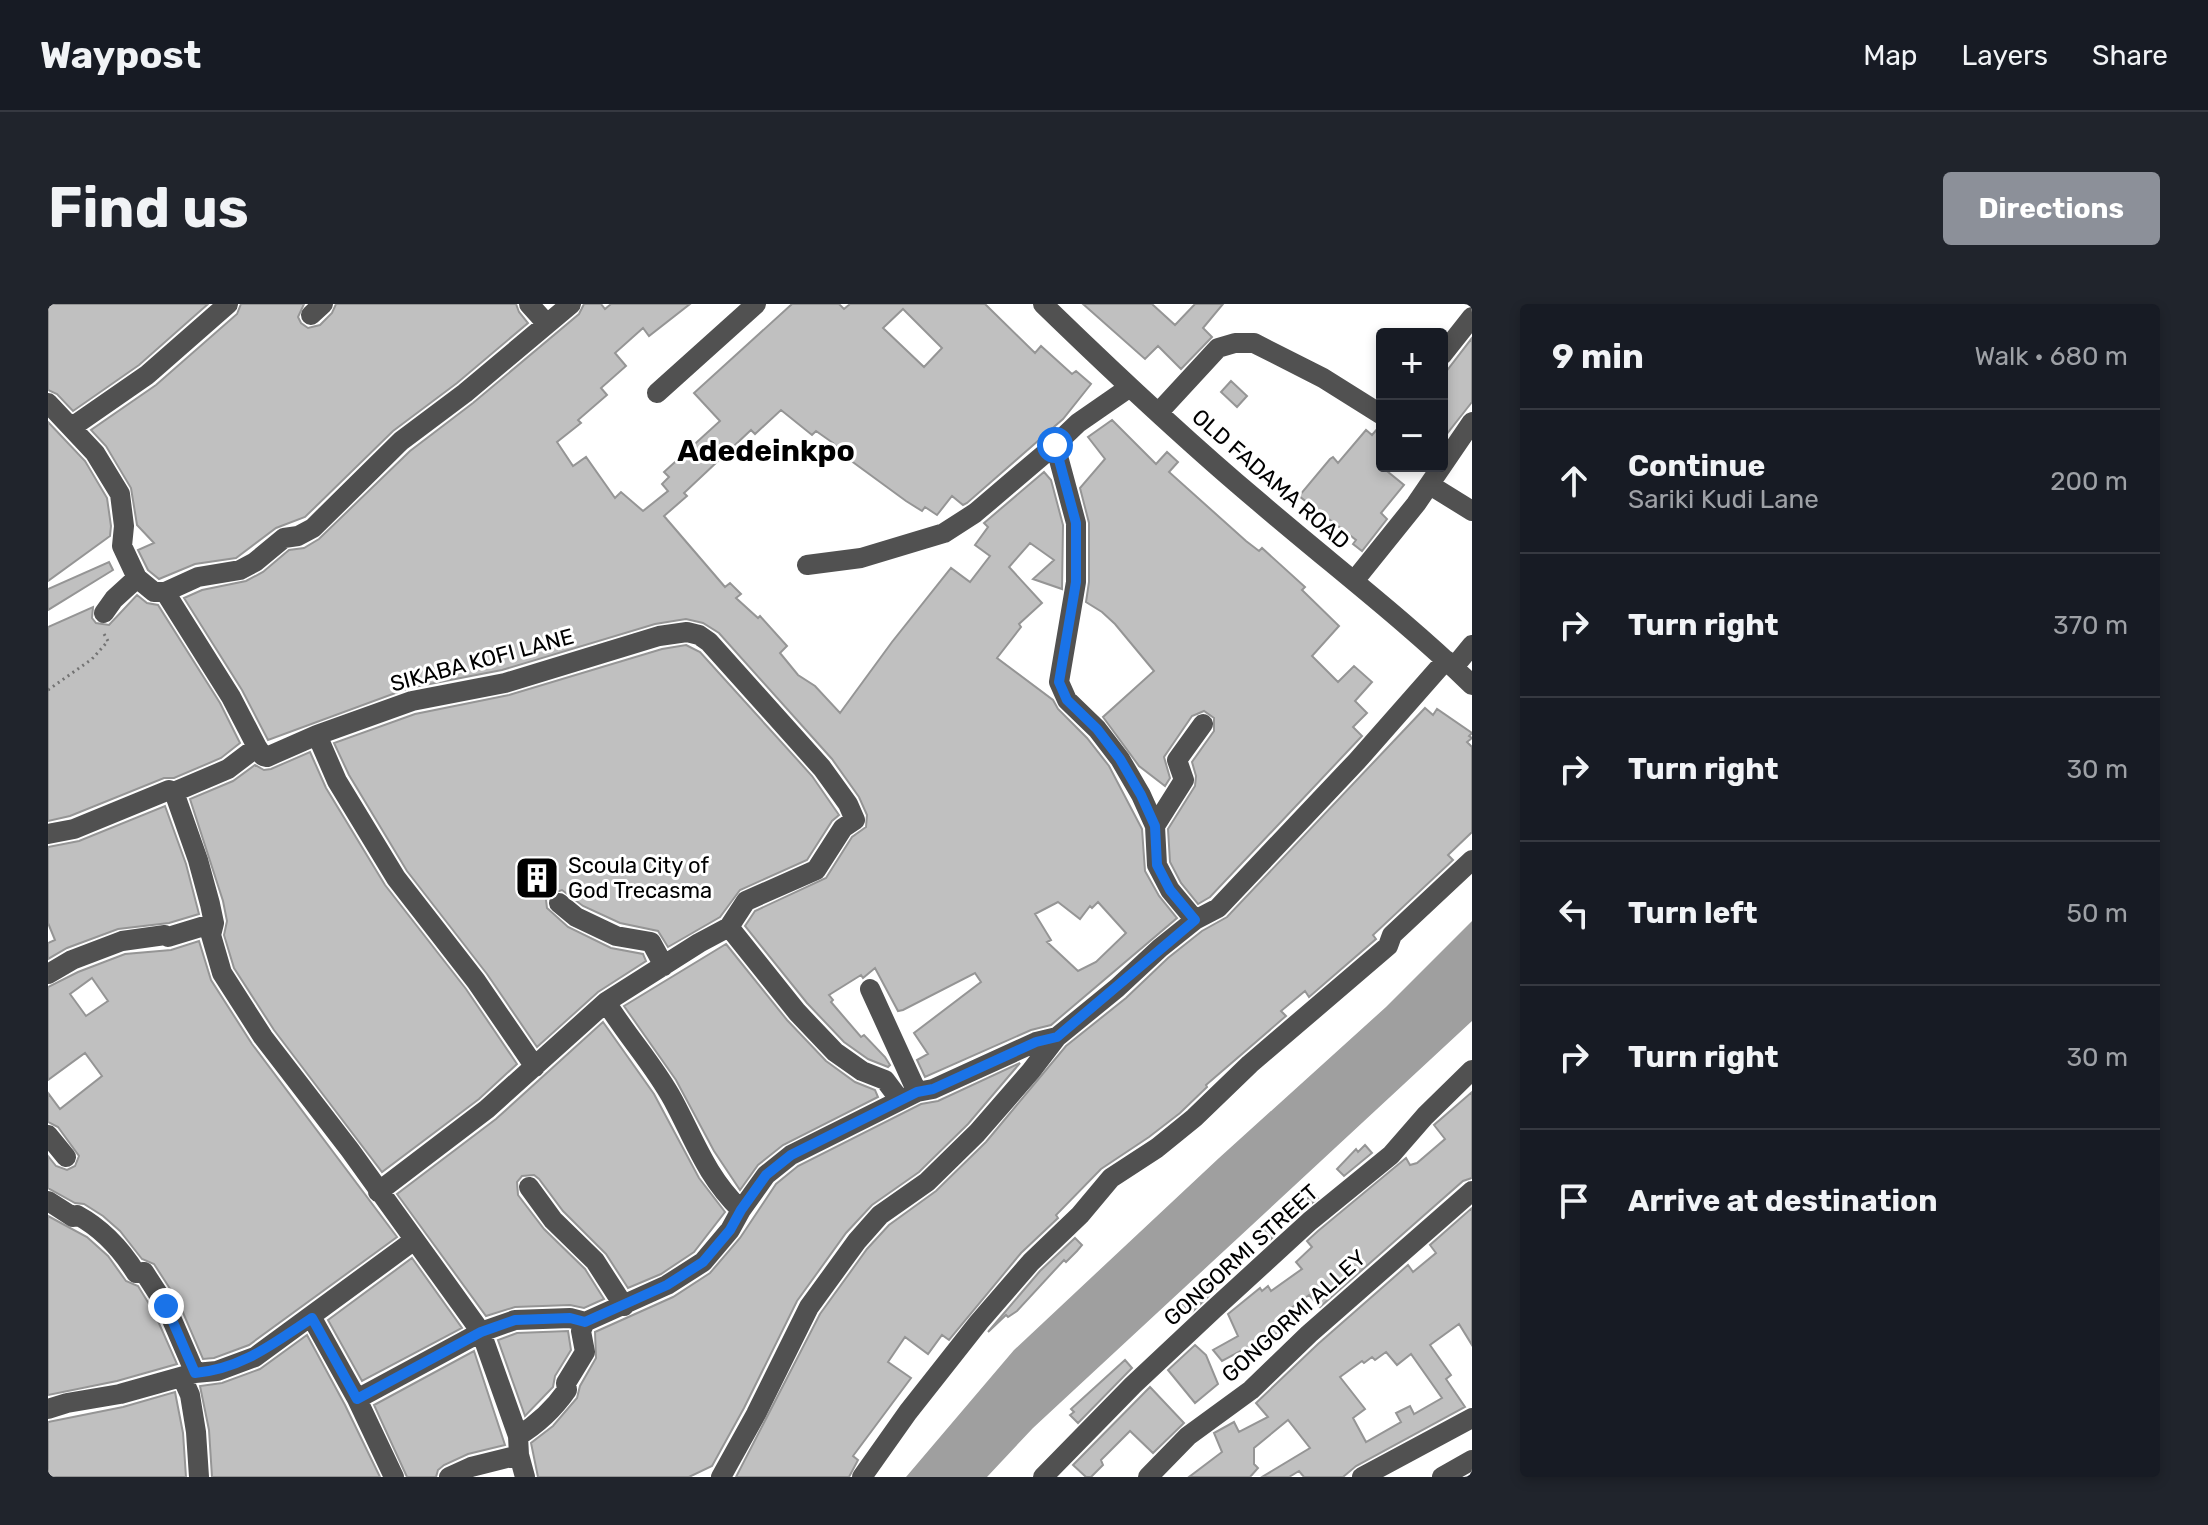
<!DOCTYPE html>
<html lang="en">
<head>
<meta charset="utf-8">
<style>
	body { margin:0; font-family:Rubik,sans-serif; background:#20242c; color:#f1f3f6 }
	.controls { position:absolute; right:24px; top:24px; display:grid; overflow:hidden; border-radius:8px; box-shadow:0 4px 12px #0003 }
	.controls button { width:72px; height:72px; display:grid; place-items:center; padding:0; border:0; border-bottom:2px solid #363941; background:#171b24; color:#f1f3f6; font:40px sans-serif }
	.stop { position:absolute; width:24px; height:24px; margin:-18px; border:6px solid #1a73e8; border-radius:50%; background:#fff }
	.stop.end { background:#1a73e8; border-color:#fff; box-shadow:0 2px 8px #0008 }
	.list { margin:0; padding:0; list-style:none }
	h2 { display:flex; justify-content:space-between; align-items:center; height:104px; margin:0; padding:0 32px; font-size:34px }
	h2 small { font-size:26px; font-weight:400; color:#9ea1a6 }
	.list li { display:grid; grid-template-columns:52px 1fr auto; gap:24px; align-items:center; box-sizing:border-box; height:144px; padding:0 32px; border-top:2px solid #363941 }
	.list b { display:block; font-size:30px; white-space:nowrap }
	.list p { margin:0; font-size:26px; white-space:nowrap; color:#9ea1a6 }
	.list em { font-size:26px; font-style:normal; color:#9ea1a6 }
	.icon { flex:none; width:44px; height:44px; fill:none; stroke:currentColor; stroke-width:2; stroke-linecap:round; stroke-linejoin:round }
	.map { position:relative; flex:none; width:1424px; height:1173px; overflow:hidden; border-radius:8px }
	header { display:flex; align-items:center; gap:48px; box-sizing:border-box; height:112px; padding:0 40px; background:#171b24; border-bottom:2px solid #363941 }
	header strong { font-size:38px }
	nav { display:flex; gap:44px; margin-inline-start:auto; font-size:28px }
	.intro { display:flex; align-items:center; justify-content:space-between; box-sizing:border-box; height:192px; padding:0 48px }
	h1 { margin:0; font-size:56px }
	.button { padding:20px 36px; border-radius:8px; background:#8c9099; color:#fff; font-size:28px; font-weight:700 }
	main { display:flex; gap:48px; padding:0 48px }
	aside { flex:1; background:#171b24; border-radius:8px; box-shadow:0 4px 12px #0003 }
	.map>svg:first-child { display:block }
	.water { fill:#9f9f9f }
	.building { fill:#c0c0c0; stroke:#959595; stroke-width:2; fill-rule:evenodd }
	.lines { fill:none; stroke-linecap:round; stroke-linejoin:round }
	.path { stroke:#737373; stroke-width:3; stroke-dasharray:2 4; stroke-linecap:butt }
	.minor { stroke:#515151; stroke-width:20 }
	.route { stroke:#1a73e8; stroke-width:10 }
	.labels { text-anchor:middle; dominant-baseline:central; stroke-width:6; stroke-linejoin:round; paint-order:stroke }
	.street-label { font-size:22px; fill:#000; stroke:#fff }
	.poi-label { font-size:22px; fill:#000; stroke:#fff; text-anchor:start }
	.district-label { font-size:30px; font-weight:bold; fill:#000; stroke:#fff }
</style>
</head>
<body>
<header>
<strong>Waypost</strong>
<nav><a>Map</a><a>Layers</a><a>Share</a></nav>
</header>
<div class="intro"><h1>Find us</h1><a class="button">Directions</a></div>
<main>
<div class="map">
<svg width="1424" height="1173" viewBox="0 0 1424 1173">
	<rect width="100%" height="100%" fill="#fff"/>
	<path class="water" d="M1424 617V717L985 1124 939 1173H858L966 1046 1171 854 1338 703Z"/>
	<path class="building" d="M0 0H160L91 61 25 107 9 90 0 86Z
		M193 0H256L250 13 253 19 260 24 272 21 284 9 288 0H468L471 8 480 19 409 79 345 127 257 213 228 224 188 254 147 260 111 275 100 266 90 246 106 239 89 221 83 184 58 142 43 126 108 81 189 10Z
		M536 0H553L557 5 563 0H642L601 32 595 24 567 49 578 62 553 84 559 91 530 116 533 119 509 138 525 162 538 153 567 194 573 188 595 207 620 187 614 180 621 173 616 168 672 117 646 89 744 0H791L796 5 802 0H937L987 49 993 42 1024 70 1028 67 1043 80 1015 115 919 199 915 201 904 192 889 211 877 203 874 207 858 197 802 156 785 139 768 127 764 131 733 106 707 130 703 126 636 189 639 192 616 212 677 283 682 279 693 290 688 294 710 314 712 312 739 342 732 349 750 371 767 382 792 409 844 338 903 264 922 278 942 252 927 241 940 223 936 219 996 168 1003 176 1015 221 1014 285 985 275 1006 256 982 239 961 263 994 299 971 320 973 323 949 354 1005 396 1010 405 1039 434 1061 462 1094 525 1097 567 1111 592 1129 614 1003 721 983 726 877 773 869 756 880 750 866 729 933 678 927 669 855 706 850 707 827 664 815 674 813 671 781 691 785 696 783 698 813 733 816 731 837 753 842 761 840 763 820 755 796 738 759 699 697 622 707 607 778 574 804 533 818 523 819 511 811 493 784 455 671 329 655 319 638 315 607 320 454 366 361 384 220 436 194 386 136 294 154 286 198 277 215 268 241 246 256 244 271 235 362 147 425 99 531 10ZM855 5 894 44 876 63 835 24ZM1010 598 1032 615 1042 602 1044 604 1050 598 1078 629 1048 658 1030 667 999 638 1003 636 987 610Z
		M1035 0H1104L1127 21 1147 0H1175L1155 24 1164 33 1133 65 1110 42 1097 55Z
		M1424 34V98L1394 136V73Z
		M1183 77 1199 92 1189 103 1173 88Z
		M1064 116 1108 160 1119 148 1130 158 1121 168 1198 237 1211 247 1214 244 1257 283 1254 286 1291 322 1264 352 1290 378 1306 362 1324 378 1307 397 1319 409 1305 423 1314 432 1162 593 1150 600 1133 579 1122 558 1120 525 1147 482 1148 472 1144 458 1166 427V414L1156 407 1144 412 1116 453 1122 474 1117 482 1091 462 1055 413 1106 367 1067 320 1054 308 1038 298 1041 278V219L1032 184 1057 155 1040 133Z
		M0 118 37 157 59 194 63 222 62 232 0 277Z
		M1331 123 1334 124V163L1356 181 1333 209 1339 215 1314 247 1305 240 1308 236 1251 192 1282 155 1285 153 1290 159 1318 126 1324 131Z
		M61 258 65 266 0 306V285Z
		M89 291 99 299 110 301 172 399 192 439 173 454 126 474H116L22 512 0 517V323L45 303 44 314 48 319 61 321Z
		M638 341 652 348 764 472 791 511 784 517 759 556 692 586 672 613 620 643 610 627 572 619 535 602 514 586 502 590 498 596 499 604 520 623 563 644 595 650 598 657 550 688 489 743 439 670 359 567 301 471 286 439 367 410 461 391 614 345Z
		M1377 404 1385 411 1389 405 1424 429 1421 432 1424 434 1419 438 1424 443V528L1400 551 1405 556 1325 631 1328 635 1261 693 1257 687 1233 707 1238 712 1158 781 1159 783 1132 809 1101 833 1053 865 1008 911 1010 914 973 949 901 1036 894 1031 880 1050 857 1033 840 1058 863 1074 805 1152 810 1156 801 1173H688L772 1010 819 945 841 921 888 887 938 838 1018 742 1078 694 1120 654 1154 627 1179 613Z
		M262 448 278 484 337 581 418 685 469 760 431 795 334 868 226 726 186 664 176 631 179 617 175 597 142 495 185 477 207 461 216 466 223 465Z
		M117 502 138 560 151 610 121 619 70 625 19 644 0 655V639L7 636 0 619V543L31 537Z
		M151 637 163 676 204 740 349 933 201 1041 166 1054 155 1055 130 997 106 960 94 955 72 927 55 912 36 900 27 899 0 884V852L8 862 19 866 27 862 31 852 10 823 0 818V789L12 805 54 772 37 749 0 776V683L30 668 77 650 123 646ZM44 674 60 697 38 712 22 690Z
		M678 640 739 716 778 757 807 778 827 786 830 793 735 841 710 861 692 886 666 847 628 776 576 702Z
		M555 718 606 790 651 874 677 908 646 948 613 970 580 984 558 950 515 907 491 875 486 871 474 872 469 878 470 891 496 925 537 965 556 995 536 1004 522 1001 467 1003 438 1012 349 890 448 815Z
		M972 759 920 820 871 868 824 901 798 929 749 997 696 1104 664 1162 641 1173H490L483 1139 505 1122 529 1094 532 1082 548 1054 547 1028 625 993 662 969 692 934 728 880 750 862 873 800 890 797Z
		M1424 788V874L1415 877 1272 1003 1261 991 1234 1011 1242 1020 1200 1048 1198 1044 1174 1057 1165 1046 1190 1032 1180 1010 1212 984 1214 987 1220 982 1223 987 1254 965 1248 958 1264 943 1259 937 1270 927 1358 854 1362 861 1369 859 1397 835 1386 821Z
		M1317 841 1324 849 1296 872 1289 865 1308 845 1310 848Z
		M1266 889 1270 894 1241 918 1237 914Z
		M1424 904V1041L1411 1020 1382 1041 1403 1071 1398 1075 1417 1103 1308 1162 1295 1173H1256L1251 1167 1241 1173H1214L1262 1144 1240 1116 1206 1144V1160L1210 1164 1202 1173H1141L1174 1148 1166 1129 1186 1118 1191 1128 1220 1113 1208 1099 1270 1040 1360 961 1365 968 1388 949 1382 941ZM1338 1048 1349 1061 1363 1050 1394 1094 1366 1110 1362 1102 1348 1109 1353 1118 1318 1138 1305 1114 1317 1105 1292 1073 1314 1057 1316 1059 1324 1053 1327 1056Z
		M0 912 39 933 60 952 78 977 90 982 106 1008 129 1060 69 1077 0 1091Z
		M1214 921 1225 933 1215 943 1204 930Z
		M1027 934 1034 941 1029 947 1018 958 1016 956 969 1007 960 1013 958 1011 940 1028 992 967Z
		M364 954 414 1024 314 1077 280 1016Z
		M1160 977 1168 985 1143 1009 1135 1000Z
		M520 1027 523 1046 507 1072 505 1083 477 1112 450 1036 469 1029Z
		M259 1031 297 1101 332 1173H164L161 1126 152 1082 174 1079 212 1065Z
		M1147 1041 1158 1051 1170 1080 1147 1099 1120 1066Z
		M426 1047 457 1141 420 1150 396 1161 390 1166 388 1173H359L326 1101Z
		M1077 1056 1084 1064 1030 1119 1022 1111 1026 1108 1023 1105Z
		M1102 1083 1136 1119 1105 1149 1082 1127 1053 1156 1055 1161 1043 1173H1038L1025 1161Z
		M127 1088 135 1129 138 1173H0V1118L75 1103Z"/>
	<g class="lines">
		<path class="path" d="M0 386 44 355 60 337 55 328"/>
		<path class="minor" d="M481 0 499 20
			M995 0C1065 68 1136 135 1211 198 1282 259 1357 316 1424 381
			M263 11 275 0
			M1394 51 1424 13
			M1082 83 1030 119 1007 141 1028 219V278L1011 378 1019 396 1049 425 1072 455 1093 491 1107 522 1109 561 1122 586 1147 616
			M609 89 708 0
			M0 99 47 149 72 190 76 222 74 242 89 274 106 288H117L183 393 209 443
			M1110 109 1170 44 1187 39H1206L1275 74 1334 111
			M24 123 99 71 180 0
			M1382 181 1424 207
			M759 261 813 254 896 229 927 209 1007 141
			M1306 277 1368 200 1424 118
			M117 288 150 273 192 266 207 258 236 234 250 232 265 224 353 137 417 89 523 0
			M56 309 66 295 89 274
			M1406 363 1424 341
			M269 431 289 477 348 574 428 677 487 763
			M126 488 150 556 162 600 166 619 163 631 174 669 215 733 302 846 433 1028 470 1132 471 1151 477 1173
			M1107 522 1136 476 1129 456 1155 420
			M0 530 26 525 121 486 126 488 180 465 209 443 215 452 219 453 269 431 364 397 457 379 611 332 639 328 651 331 661 338 774 464 800 500 807 516 795 524 768 566 698 597 681 623 651 639 558 698 439 805 330 888
			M511 599 528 613 568 632 603 638 616 662
			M681 623 749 708 787 748 814 767 837 776 852 796
			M0 670 24 656 74 637 117 631 120 633 166 619
			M822 685 869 788
			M558 698C579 732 606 761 625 796 647 837 658 872 693 906
			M0 831 18 853
			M481 883 505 916 547 957 576 1002
			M0 897 25 913 29 911C55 925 73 945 88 969L96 968 118 1002 147 1069
			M264 1014 309 1095 346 1173
			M134 1073 142 1091 148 1128 151 1173
			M309 1095 433 1028 467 1016 522 1014 537 1018 619 981 655 958 682 926 693 906 718 871 743 851 869 788 885 785 988 738 1009 733
			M0 1105 19 1099 72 1090 147 1069 169 1067 207 1053 365 937
			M470 1132C490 1120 505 1106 519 1086L518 1079 537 1048 533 1027 537 1018
			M401 1173 423 1163 471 1151
			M673 1173 708 1110 761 1003 809 937 832 911 879 878 929 829 983 767 1009 733 1069 684 1112 644 1147 616 1170 604 1309 457 1398 356
			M814 1173 860 1108 931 1018 983 958 1032 911 1063 874 1109 844 1146 814 1202 760 1340 642 1344 631 1424 556
			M995 1173 1085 1081 1166 1005 1262 917 1343 851 1377 812 1424 766
			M1100 1173 1140 1132 1203 1086 1261 1030 1424 887
			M1314 1173 1424 1114
			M1394 1173 1424 1156"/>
	</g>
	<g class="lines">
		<path class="route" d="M118 1002 147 1069C194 1065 226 1039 264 1014L309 1095 433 1028 467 1016 522 1014 537 1018 619 981 655 958 682 926 693 906 718 871 743 851 869 788 885 785 988 738 1009 733 1147 616 1122 586 1109 561 1107 522 1093 491 1072 455 1049 425 1019 396 1011 378 1028 278V219L1007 141"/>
	</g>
	<defs>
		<g id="building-square" transform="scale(2.3)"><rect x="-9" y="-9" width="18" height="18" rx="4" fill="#000" stroke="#fff"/><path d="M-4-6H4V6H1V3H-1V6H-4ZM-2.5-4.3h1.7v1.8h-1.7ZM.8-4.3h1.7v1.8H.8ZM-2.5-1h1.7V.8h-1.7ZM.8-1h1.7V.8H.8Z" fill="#fff"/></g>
	</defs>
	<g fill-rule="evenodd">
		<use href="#building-square" x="489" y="574"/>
	</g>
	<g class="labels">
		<g class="street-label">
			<text transform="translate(1223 175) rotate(41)">OLD FADAMA ROAD</text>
			<text transform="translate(434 356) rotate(-15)">SIKABA KOFI LANE</text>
			<text transform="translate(1193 951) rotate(-42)">GONGORMI STREET</text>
			<text transform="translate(1246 1012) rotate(-42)">GONGORMI ALLEY</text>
		</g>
		<g class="poi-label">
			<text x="520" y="561">Scoula City of<tspan x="520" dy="25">God Trecasma</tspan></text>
		</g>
		<g class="district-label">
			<text x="718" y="147">Adedeinkpo</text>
		</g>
	</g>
</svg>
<div class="controls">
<button>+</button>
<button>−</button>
</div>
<div class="stop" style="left:1007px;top:141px"></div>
<div class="stop end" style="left:118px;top:1002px"></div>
</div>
<aside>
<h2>9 min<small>Walk · 680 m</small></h2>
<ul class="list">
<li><svg class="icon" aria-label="ahead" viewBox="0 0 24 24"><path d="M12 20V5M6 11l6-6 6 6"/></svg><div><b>Continue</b><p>Sariki Kudi Lane</p></div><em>200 m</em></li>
<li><svg class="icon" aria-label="right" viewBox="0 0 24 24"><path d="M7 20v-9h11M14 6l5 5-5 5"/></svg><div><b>Turn right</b></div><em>370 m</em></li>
<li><svg class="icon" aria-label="right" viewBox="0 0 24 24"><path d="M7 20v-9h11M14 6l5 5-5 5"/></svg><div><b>Turn right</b></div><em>30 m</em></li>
<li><svg class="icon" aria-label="left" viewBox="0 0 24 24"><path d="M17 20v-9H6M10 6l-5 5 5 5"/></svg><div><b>Turn left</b></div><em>50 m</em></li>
<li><svg class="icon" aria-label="right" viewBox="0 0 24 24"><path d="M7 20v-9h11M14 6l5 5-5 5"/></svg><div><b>Turn right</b></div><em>30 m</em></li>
<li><svg class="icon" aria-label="arrive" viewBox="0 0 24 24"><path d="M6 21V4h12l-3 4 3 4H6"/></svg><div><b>Arrive at destination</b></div></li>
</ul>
</aside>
</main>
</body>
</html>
